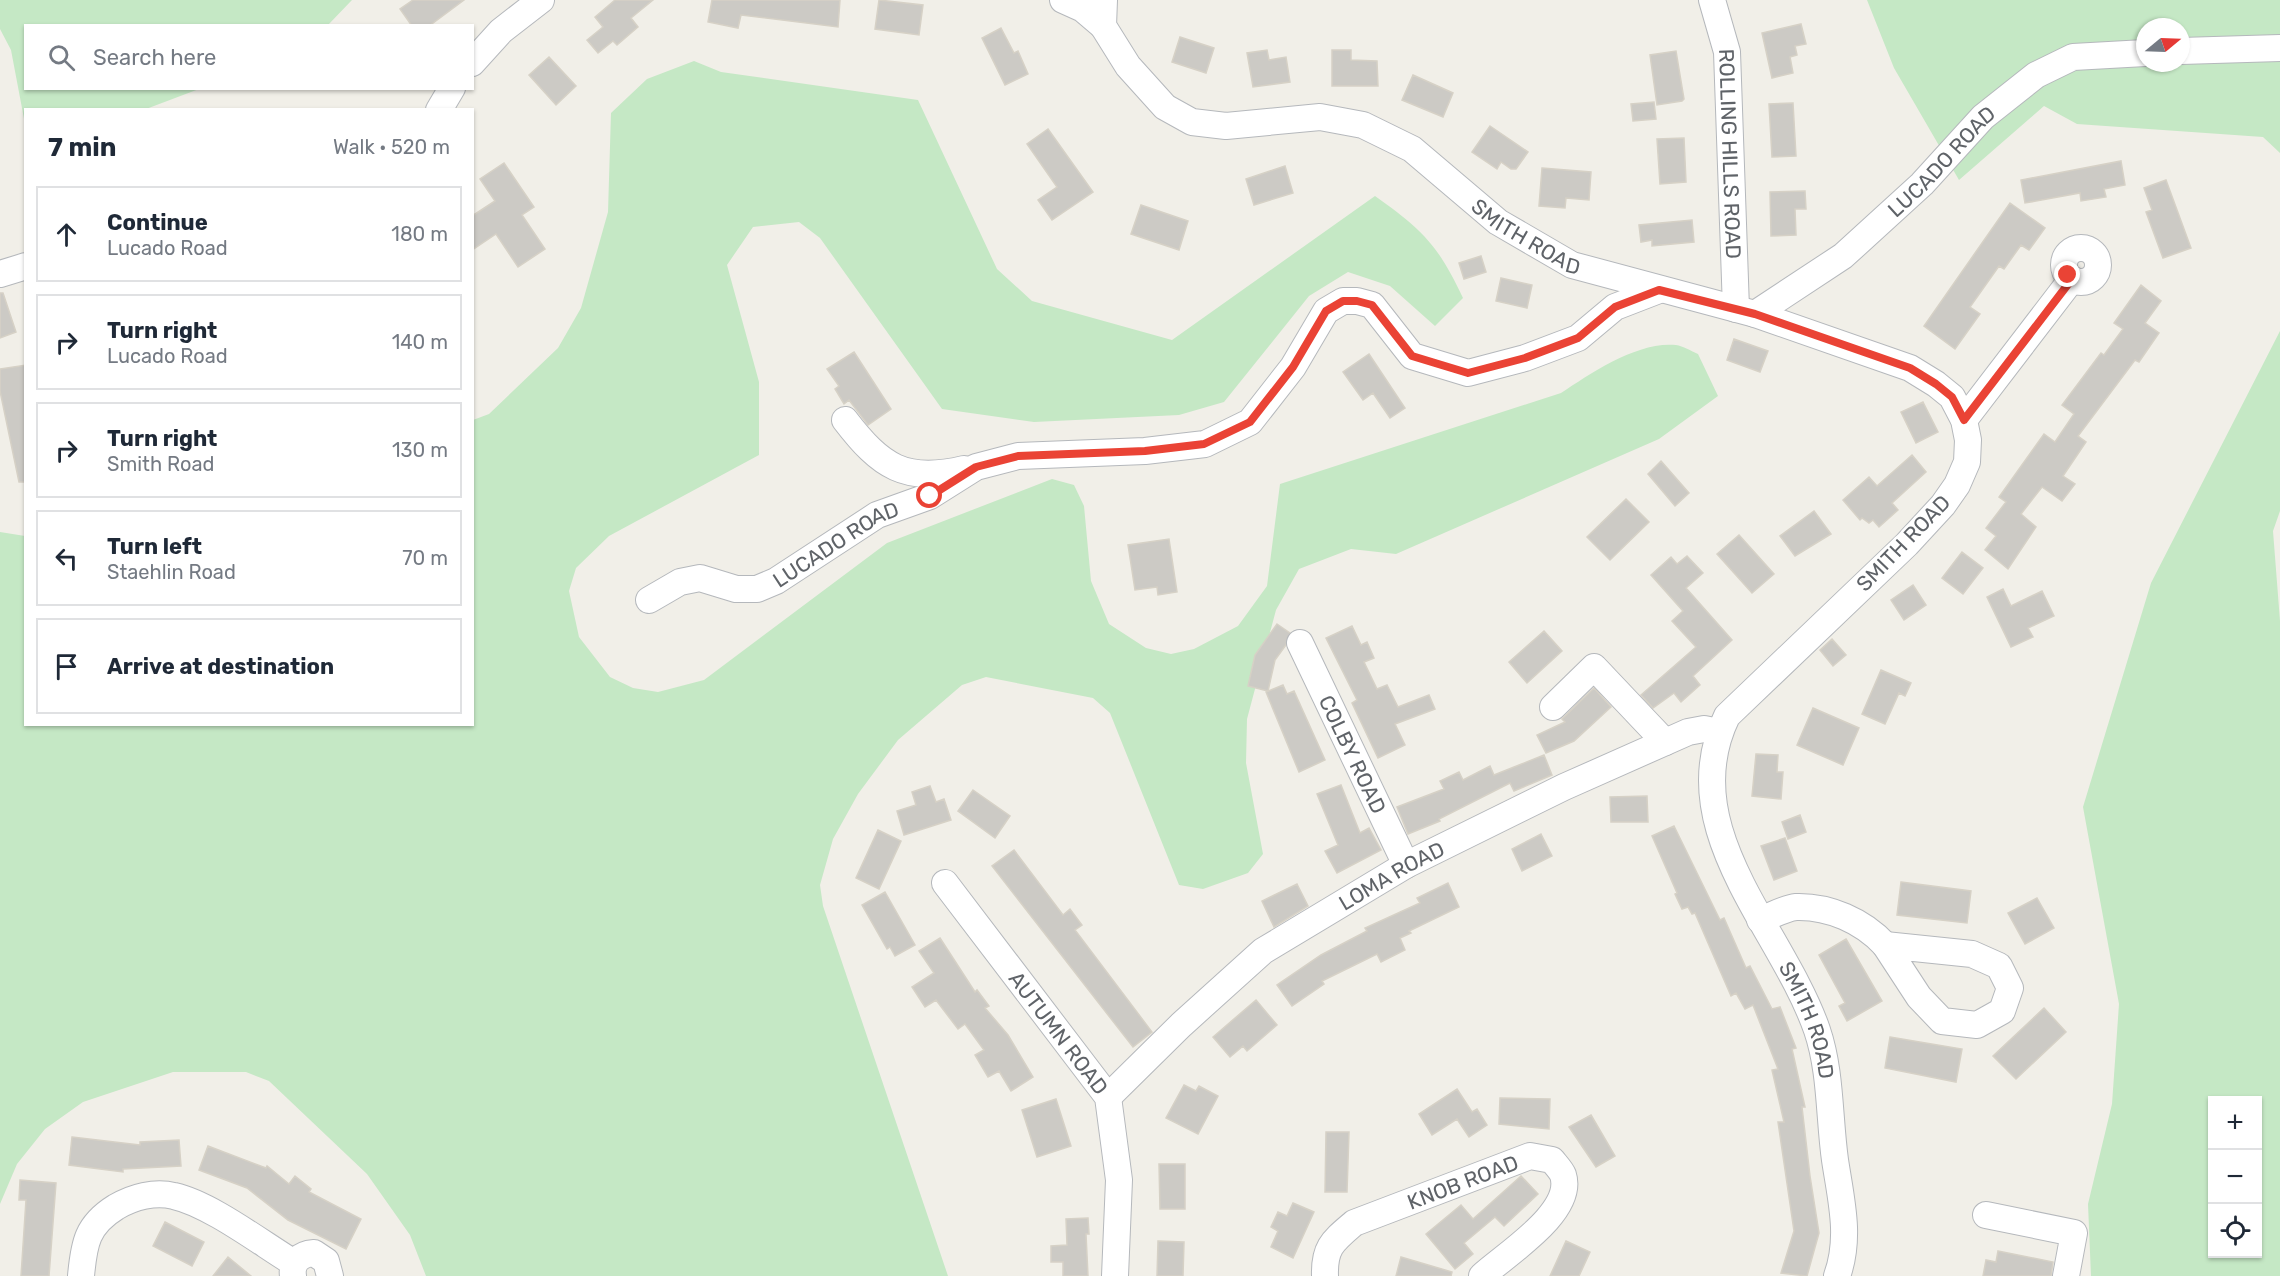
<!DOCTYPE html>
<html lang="en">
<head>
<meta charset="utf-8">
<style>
	body { margin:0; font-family:Rubik,sans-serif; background:#f2f2f3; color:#1f2937 }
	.controls { position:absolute; right:18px; bottom:18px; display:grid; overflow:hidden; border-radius:0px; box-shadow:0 2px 4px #0004 }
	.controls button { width:54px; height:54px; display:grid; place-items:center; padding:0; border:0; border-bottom:2px solid #e0e1e3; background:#fff; color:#1f2937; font:30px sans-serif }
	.compass { position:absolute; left:2136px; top:18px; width:54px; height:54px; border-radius:50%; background:#fff; box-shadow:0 2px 4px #0004; rotate:71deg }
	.stop { position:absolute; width:18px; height:18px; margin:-14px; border:4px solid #ea4335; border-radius:50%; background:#fff }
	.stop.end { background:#ea4335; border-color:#fff; box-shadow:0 2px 6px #0008 }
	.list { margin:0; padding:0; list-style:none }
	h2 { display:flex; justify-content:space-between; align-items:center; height:78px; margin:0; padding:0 24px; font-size:26px }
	h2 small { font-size:20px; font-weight:400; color:#747a83 }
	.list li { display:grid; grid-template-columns:39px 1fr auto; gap:18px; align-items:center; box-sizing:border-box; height:96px; margin:0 12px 12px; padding:0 12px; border:2px solid #e0e1e3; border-radius:0px }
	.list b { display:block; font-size:22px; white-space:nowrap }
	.list p { margin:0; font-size:20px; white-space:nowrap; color:#747a83 }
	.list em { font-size:20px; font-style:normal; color:#747a83 }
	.icon { flex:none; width:33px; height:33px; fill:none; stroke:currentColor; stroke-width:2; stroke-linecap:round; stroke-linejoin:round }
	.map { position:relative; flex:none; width:2280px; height:1276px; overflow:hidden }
	.search { position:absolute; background:#fff; box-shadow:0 2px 4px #0004; left:24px; top:24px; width:450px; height:66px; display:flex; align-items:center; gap:15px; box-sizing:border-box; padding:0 21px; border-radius:0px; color:#747a83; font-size:22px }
	.panel { position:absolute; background:#fff; box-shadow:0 2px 4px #0004; left:24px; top:108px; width:450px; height:618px; border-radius:0px }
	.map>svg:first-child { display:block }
	.green { fill:#c5e8c5; fill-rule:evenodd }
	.building { fill:#cccac5; stroke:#d6d1c6; stroke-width:1.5 }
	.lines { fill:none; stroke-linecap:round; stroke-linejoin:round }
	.minor-casing { stroke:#b5b8bc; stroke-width:28 }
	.minor { stroke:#fff; stroke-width:26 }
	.route { stroke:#ea4335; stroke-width:8 }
	.labels { text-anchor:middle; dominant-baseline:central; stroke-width:5; stroke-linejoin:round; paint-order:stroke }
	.street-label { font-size:21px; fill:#5f6368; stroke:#fff }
</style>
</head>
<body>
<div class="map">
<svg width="2280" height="1276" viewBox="0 0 2280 1276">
	<rect width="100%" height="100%" fill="#f1efe8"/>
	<path class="green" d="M0 0H352L328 25 26 26V88L199 89 146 109 26 110 25 124 11 50 0 29Z
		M1867 0H2280V153L2263 137 2077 124 2044 106 1959 180 1894 68ZM2145 27H2181V63H2145Z
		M694 61 721 72 918 100 997 269 1032 301 1172 340 1375 196C1423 230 1438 245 1463 298L1435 326 1390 286 1348 272 1309 296 1224 402 1179 415 1034 422 942 409 820 238 799 222 753 227 727 265 759 382V455L609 536 576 568 569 591 579 637 610 677 633 688 658 692 704 680 887 543 1052 479 1074 485 1084 506 1091 581 1109 624 1146 648 1171 654 1194 649 1238 626 1267 586 1280 484 1561 393C1591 373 1638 341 1676 345 1683 346 1691 351 1698 354L1718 396 1659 439 1396 554 1351 549 1299 569 1276 610 1247 719 1246 763 1263 854 1248 873 1203 889 1179 885 1110 713 1093 698 986 677 962 685 898 740 858 794 833 839 820 885 823 906 948 1276H426L410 1235 367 1174 269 1081 246 1072H173L83 1102 45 1129 17 1164 0 1204V532L25 536 26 724H472L473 420 489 414 558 348 581 308 608 212 611 113 647 79Z
		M2280 331V511L2273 531 2280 621V1276H2091L2088 1204 2112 1104 2119 1004 2083 807 2151 583ZM2212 1100H2258V1254H2212Z"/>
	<path class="building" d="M413 0H464L429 26H412L400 9Z
		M615 0H653L631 18 638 27 617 45 613 41 598 53 587 40 603 27 595 17Z
		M712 0H840L838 27 741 15 738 28 708 22Z
		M879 0 923 5 919 35 875 29Z
		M1801 24 1806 44 1795 46 1797 55 1790 57 1793 73 1772 78 1762 33Z
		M1001 28 1014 53 1018 51 1028 74 1005 85 982 38Z
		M1180 37 1214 48 1206 73 1172 62Z
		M1267 50 1269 60 1286 57 1290 82 1253 87 1247 53Z
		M1332 50H1351V60L1377 61 1378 86H1332Z
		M1676 51 1684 99 1682 101 1657 105 1650 55Z
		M549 57 576 86 556 105 529 75Z
		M1413 75 1453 93 1443 117 1402 100Z
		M1654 102 1656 119 1633 121 1631 104Z
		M1793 103 1796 156 1772 157 1769 104Z
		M1490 126 1528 152 1516 169H1511L1501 162 1497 169 1472 152Z
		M1048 129 1093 192 1052 220 1038 200 1057 187 1027 144Z
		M1684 138 1686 182 1660 184 1657 139Z
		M2121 161 2125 185 2104 189 2106 197 2081 201 2080 193 2025 203 2021 180Z
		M504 163 534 207 522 215 545 249 518 267 496 234 472 250V216L495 201 480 179Z
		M1285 166 1293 193 1254 205 1246 179Z
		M1542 168 1591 172 1589 200 1566 198 1565 208 1539 206Z
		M2166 180 2191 248 2163 258 2146 212 2152 210 2144 188Z
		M1805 191 1806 209H1795L1796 235 1771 236 1770 192Z
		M2010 203 2045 228 2029 250 2021 245 2004 269 1999 266 1970 307 1980 314 1955 349 1924 326Z
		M1141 205 1188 221 1179 250 1131 234Z
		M1692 220 1694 242 1652 246V240L1641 242 1639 225Z
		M1481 256 1486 272 1464 279 1459 263Z
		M1501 278 1532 285 1527 308 1496 301Z
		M2141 285 2161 301 2145 323 2159 333 2139 362 2135 360 2078 436 2086 442 2063 476 2075 484 2062 501 2042 487 2021 514 2036 527 2008 569 1985 550 1996 536 1986 528 2006 502 1999 497 2044 434 2055 442 2074 414 2062 405 2101 353 2104 355 2123 329 2114 323Z
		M0 293H3L16 332 0 338Z
		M1734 339 1768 351 1760 372 1727 360Z
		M854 352 891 409 868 425 849 400 844 404 835 389 839 386 827 369Z
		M1369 354 1405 408 1390 418 1373 393 1363 400 1343 372Z
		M26 365V482H19L0 391V369Z
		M1923 402 1938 432 1916 443 1901 412Z
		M1912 455 1926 472 1892 503 1898 510 1879 527 1873 520 1869 523 1862 518 1860 520 1843 500 1869 477 1877 486Z
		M1661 461 1689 493 1675 506 1648 474Z
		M1626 499 1649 522 1610 560 1587 537Z
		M1814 511 1831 534 1795 556 1780 536Z
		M1739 535 1774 574 1752 593 1717 554Z
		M1169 539 1177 592 1158 595 1157 587 1135 590 1128 545Z
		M1962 552 1983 568 1963 594 1942 578Z
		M1687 556 1703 573 1686 588 1732 640 1693 676 1700 685 1681 702 1674 693 1653 708 1641 695 1696 647 1672 621 1683 611 1651 575 1671 557 1677 564Z
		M1913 585 1926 605 1904 620 1891 600Z
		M2003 589 2011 606 2042 591 2054 616 2028 628 2033 637 2011 647 1987 597Z
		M1277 624 1290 633 1286 645 1275 660 1268 691 1248 686 1255 655Z
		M1352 626 1361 645 1367 642 1374 658 1364 662 1377 689 1387 685 1398 707 1429 695 1435 709 1395 724 1405 745 1378 758 1352 703 1357 700 1326 638Z
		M1544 631 1562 651 1527 683 1509 662Z
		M1832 639 1846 655 1833 666 1820 650Z
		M1881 670 1911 683 1905 696 1899 693 1885 724 1862 714Z
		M1283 685 1287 694 1294 691 1325 760 1299 772 1266 692Z
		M1594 688 1611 707 1574 741 1546 753 1537 735 1565 722 1562 719Z
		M1813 708 1859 728 1843 765 1797 745Z
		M1756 754 1778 755 1777 772H1783L1781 799 1752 796Z
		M1544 755 1552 775 1514 791 1510 783 1439 819 1440 821 1408 834 1397 807 1444 789 1440 781 1459 772 1463 780 1490 766 1494 775Z
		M1341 785 1360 833 1369 828 1381 850 1337 873 1325 851 1338 845 1317 794Z
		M930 786 936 802 944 799 951 820 904 835 897 811 916 805 912 792Z
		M973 790 1010 816 995 838 958 811Z
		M1647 796 1648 822H1611L1610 797Z
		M1800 815 1806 832 1788 839 1782 822Z
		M1674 826 1720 920 1724 918 1746 968 1750 966 1772 1009 1780 1007 1796 1048 1792 1049 1805 1107H1802L1810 1176 1819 1233 1807 1276 1781 1273 1794 1231 1778 1122H1784L1772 1070 1778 1069 1753 1005 1745 1009 1736 993 1731 996 1695 913 1692 914 1688 907 1682 909 1675 894 1677 893 1652 836Z
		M878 830 901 841 879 889 856 878Z
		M1541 834 1552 856 1522 871 1512 849Z
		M1785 838 1797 871 1774 880 1761 846Z
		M1014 850 1063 915 1070 909 1082 925 1075 930 1152 1032 1133 1047 992 866Z
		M1901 882 1971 891 1967 923 1897 915Z
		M1448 883 1459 907 1409 931 1411 933 1400 938 1405 950 1381 962 1377 954 1322 981 1324 984 1292 1006 1277 985 1321 955 1367 931 1365 928 1420 903 1417 898Z
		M1297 884 1308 906 1274 927 1262 901Z
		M885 892 915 945 895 956 890 947 887 949 862 905Z
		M2037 898 2054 928 2025 944 2008 913Z
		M940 938 975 992 977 990 989 1006 985 1008 1008 1035 1033 1077 1011 1091 999 1071 988 1077 975 1055 984 1050 965 1024 958 1029 936 1000 925 1007 912 987 934 973 919 951Z
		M1846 939 1882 1001 1847 1021 1839 1006 1845 1003 1819 955Z
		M1256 1000 1277 1025 1247 1051 1243 1046 1230 1057 1213 1037Z
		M2044 1008 2066 1032 2016 1079 1993 1056Z
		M1890 1037 1962 1049 1956 1082 1885 1068Z
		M1184 1085 1196 1091 1199 1086 1218 1096 1198 1134 1166 1118Z
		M1457 1089 1472 1112 1477 1109 1487 1125 1469 1137 1457 1119 1432 1135 1419 1114Z
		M1500 1098 1550 1099 1549 1129 1499 1124Z
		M1056 1099 1071 1146 1037 1157 1022 1110Z
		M1591 1115 1615 1156 1596 1167 1569 1127Z
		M1326 1132H1349L1347 1192H1325Z
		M72 1137 140 1145V1142L179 1140 181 1166 123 1169V1172L69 1165Z
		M208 1146 266 1168 267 1166 289 1184 295 1176 311 1189 309 1192 361 1219 346 1249 288 1220 247 1188 199 1170Z
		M1159 1164H1185V1209H1160Z
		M1521 1176 1538 1194 1504 1226 1495 1217 1464 1243 1473 1254 1455 1269 1426 1234 1461 1205 1473 1219Z
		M20 1180 56 1183 49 1276H21L26 1200H19Z
		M1293 1203 1314 1212 1293 1258 1271 1247 1278 1231 1271 1227 1278 1212 1287 1216Z
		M1088 1218 1089 1234H1086L1088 1276H1063V1262H1051V1246L1067 1245 1066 1219Z
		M165 1222 204 1242 192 1266 153 1246Z
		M1158 1241 1184 1242 1183 1276H1157Z
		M1566 1241 1590 1252 1579 1276H1550Z
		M1998 1251 2053 1262 2051 1276H1983L1986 1260 1996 1262Z
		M228 1257 251 1276H213Z
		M1401 1257 1452 1272 1451 1276H1396Z"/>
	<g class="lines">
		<g class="minor-casing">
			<g id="minor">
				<path d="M1063 0 1083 9 1103 26"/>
				<path id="s1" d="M1104 0 1103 26 1128 66 1165 107 1192 122 1226 126 1320 117 1363 125 1412 149 1498 222 1572 265 1755 314 1910 368 1936 384 1952 397 1964 420 1968 440 1967 462 1957 485 1943 505 1907 544 1727 716C1672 829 1782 929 1817 1030 1831 1071 1829 1117 1835 1160 1841 1200 1851 1237 1837 1276"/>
				<path id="s2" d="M1712 0 1727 52 1736 309"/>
				<path d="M2181 51 2280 48"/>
				<path d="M472 63 501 31 541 0"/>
				<path d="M439 110 452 88"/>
				<circle cx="2081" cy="265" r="17"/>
				<path d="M0 274 26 266"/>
				<path id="s3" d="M1755 314 1843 256 1922 184 1983 117 2036 75 2073 57 2145 53"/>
				<path d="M845 420C881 467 905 483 964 469"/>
				<path d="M1964 420 2072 279"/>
				<path id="s4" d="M649 600 680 582 700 578 736 589H757L776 581 877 515 930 496 976 467 1018 456 1145 451 1205 444 1250 422 1293 367 1326 311 1343 301H1357L1372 305 1412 356 1468 373 1525 358 1578 338 1615 307 1659 290"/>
				<path id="s5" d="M1300 643 1406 865"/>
				<path d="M1553 707 1594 667 1665 742"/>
				<path id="s6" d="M945 883 1108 1097 1119 1180 1115 1276"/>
				<path d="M1760 920C1771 916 1785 908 1796 907 1829 906 1863 921 1885 945"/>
				<path d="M1885 945 1972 954 1999 966 2010 988 2002 1011 1977 1025 1942 1021 1919 997Z"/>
				<path id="s7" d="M1108 1097 1181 1025 1263 951 1406 865 1564 787 1688 732 1704 729 1719 732"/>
				<path d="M1986 1215 2074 1233 2066 1276"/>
				<path d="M81 1276C84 1243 87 1225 116 1207 133 1197 155 1191 174 1196 210 1204 261 1243 294 1263"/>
				<path d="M293 1276C291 1262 300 1254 314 1253L326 1261 330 1276"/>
				<path id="s8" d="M1325 1276C1324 1247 1333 1241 1354 1223L1530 1156 1552 1160C1555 1164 1561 1170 1563 1175 1575 1212 1506 1254 1482 1276"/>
			</g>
		</g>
		<use href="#minor" class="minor"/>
	</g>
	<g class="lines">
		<path class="route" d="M930 496 976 467 1018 456 1145 451 1204 444 1250 422 1293 367 1326 311 1343 301H1357L1372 305 1412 356 1468 373 1525 358 1578 338 1615 307 1659 290 1755 314 1910 368 1936 384 1952 397 1964 420 2072 279 2068 275"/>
	</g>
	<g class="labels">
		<g class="street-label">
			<text stroke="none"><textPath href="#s2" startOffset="156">ROLLING HILLS ROAD</textPath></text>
			<text stroke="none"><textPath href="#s3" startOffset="242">LUCADO ROAD</textPath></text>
			<text stroke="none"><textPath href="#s1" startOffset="531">SMITH ROAD</textPath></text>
			<text transform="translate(1903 543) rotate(-46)">SMITH ROAD</text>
			<text stroke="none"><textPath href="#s4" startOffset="206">LUCADO ROAD</textPath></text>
			<text stroke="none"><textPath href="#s5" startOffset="123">COLBY ROAD</textPath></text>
			<text stroke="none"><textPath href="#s7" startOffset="362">LOMA ROAD</textPath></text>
			<text stroke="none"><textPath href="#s1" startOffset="1737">SMITH ROAD</textPath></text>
			<text stroke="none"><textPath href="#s6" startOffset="188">AUTUMN ROAD</textPath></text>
			<text stroke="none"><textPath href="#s8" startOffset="180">KNOB ROAD</textPath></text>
		</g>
	</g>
</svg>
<div class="controls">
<button>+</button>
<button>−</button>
<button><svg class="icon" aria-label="locate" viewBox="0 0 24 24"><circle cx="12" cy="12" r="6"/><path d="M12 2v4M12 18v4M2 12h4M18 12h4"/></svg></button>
</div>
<svg class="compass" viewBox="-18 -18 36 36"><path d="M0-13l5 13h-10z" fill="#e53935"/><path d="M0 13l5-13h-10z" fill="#747a83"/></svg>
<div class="stop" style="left:930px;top:496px"></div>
<div class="stop end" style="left:2068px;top:275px"></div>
<div class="search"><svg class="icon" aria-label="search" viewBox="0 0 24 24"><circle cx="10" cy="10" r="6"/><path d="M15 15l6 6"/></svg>Search here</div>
<section class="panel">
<h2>7 min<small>Walk · 520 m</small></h2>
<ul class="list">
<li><svg class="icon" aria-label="ahead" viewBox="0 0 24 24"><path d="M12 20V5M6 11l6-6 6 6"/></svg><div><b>Continue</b><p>Lucado Road</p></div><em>180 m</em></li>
<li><svg class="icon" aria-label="right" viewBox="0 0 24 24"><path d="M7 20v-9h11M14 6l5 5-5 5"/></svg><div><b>Turn right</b><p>Lucado Road</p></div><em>140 m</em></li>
<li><svg class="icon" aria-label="right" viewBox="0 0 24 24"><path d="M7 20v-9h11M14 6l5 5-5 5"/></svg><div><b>Turn right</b><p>Smith Road</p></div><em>130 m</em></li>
<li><svg class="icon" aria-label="left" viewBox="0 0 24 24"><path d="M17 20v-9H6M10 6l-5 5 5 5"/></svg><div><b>Turn left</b><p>Staehlin Road</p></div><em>70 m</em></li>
<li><svg class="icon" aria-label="arrive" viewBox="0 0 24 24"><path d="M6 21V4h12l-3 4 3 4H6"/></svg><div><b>Arrive at destination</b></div></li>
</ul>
</section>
</div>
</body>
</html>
